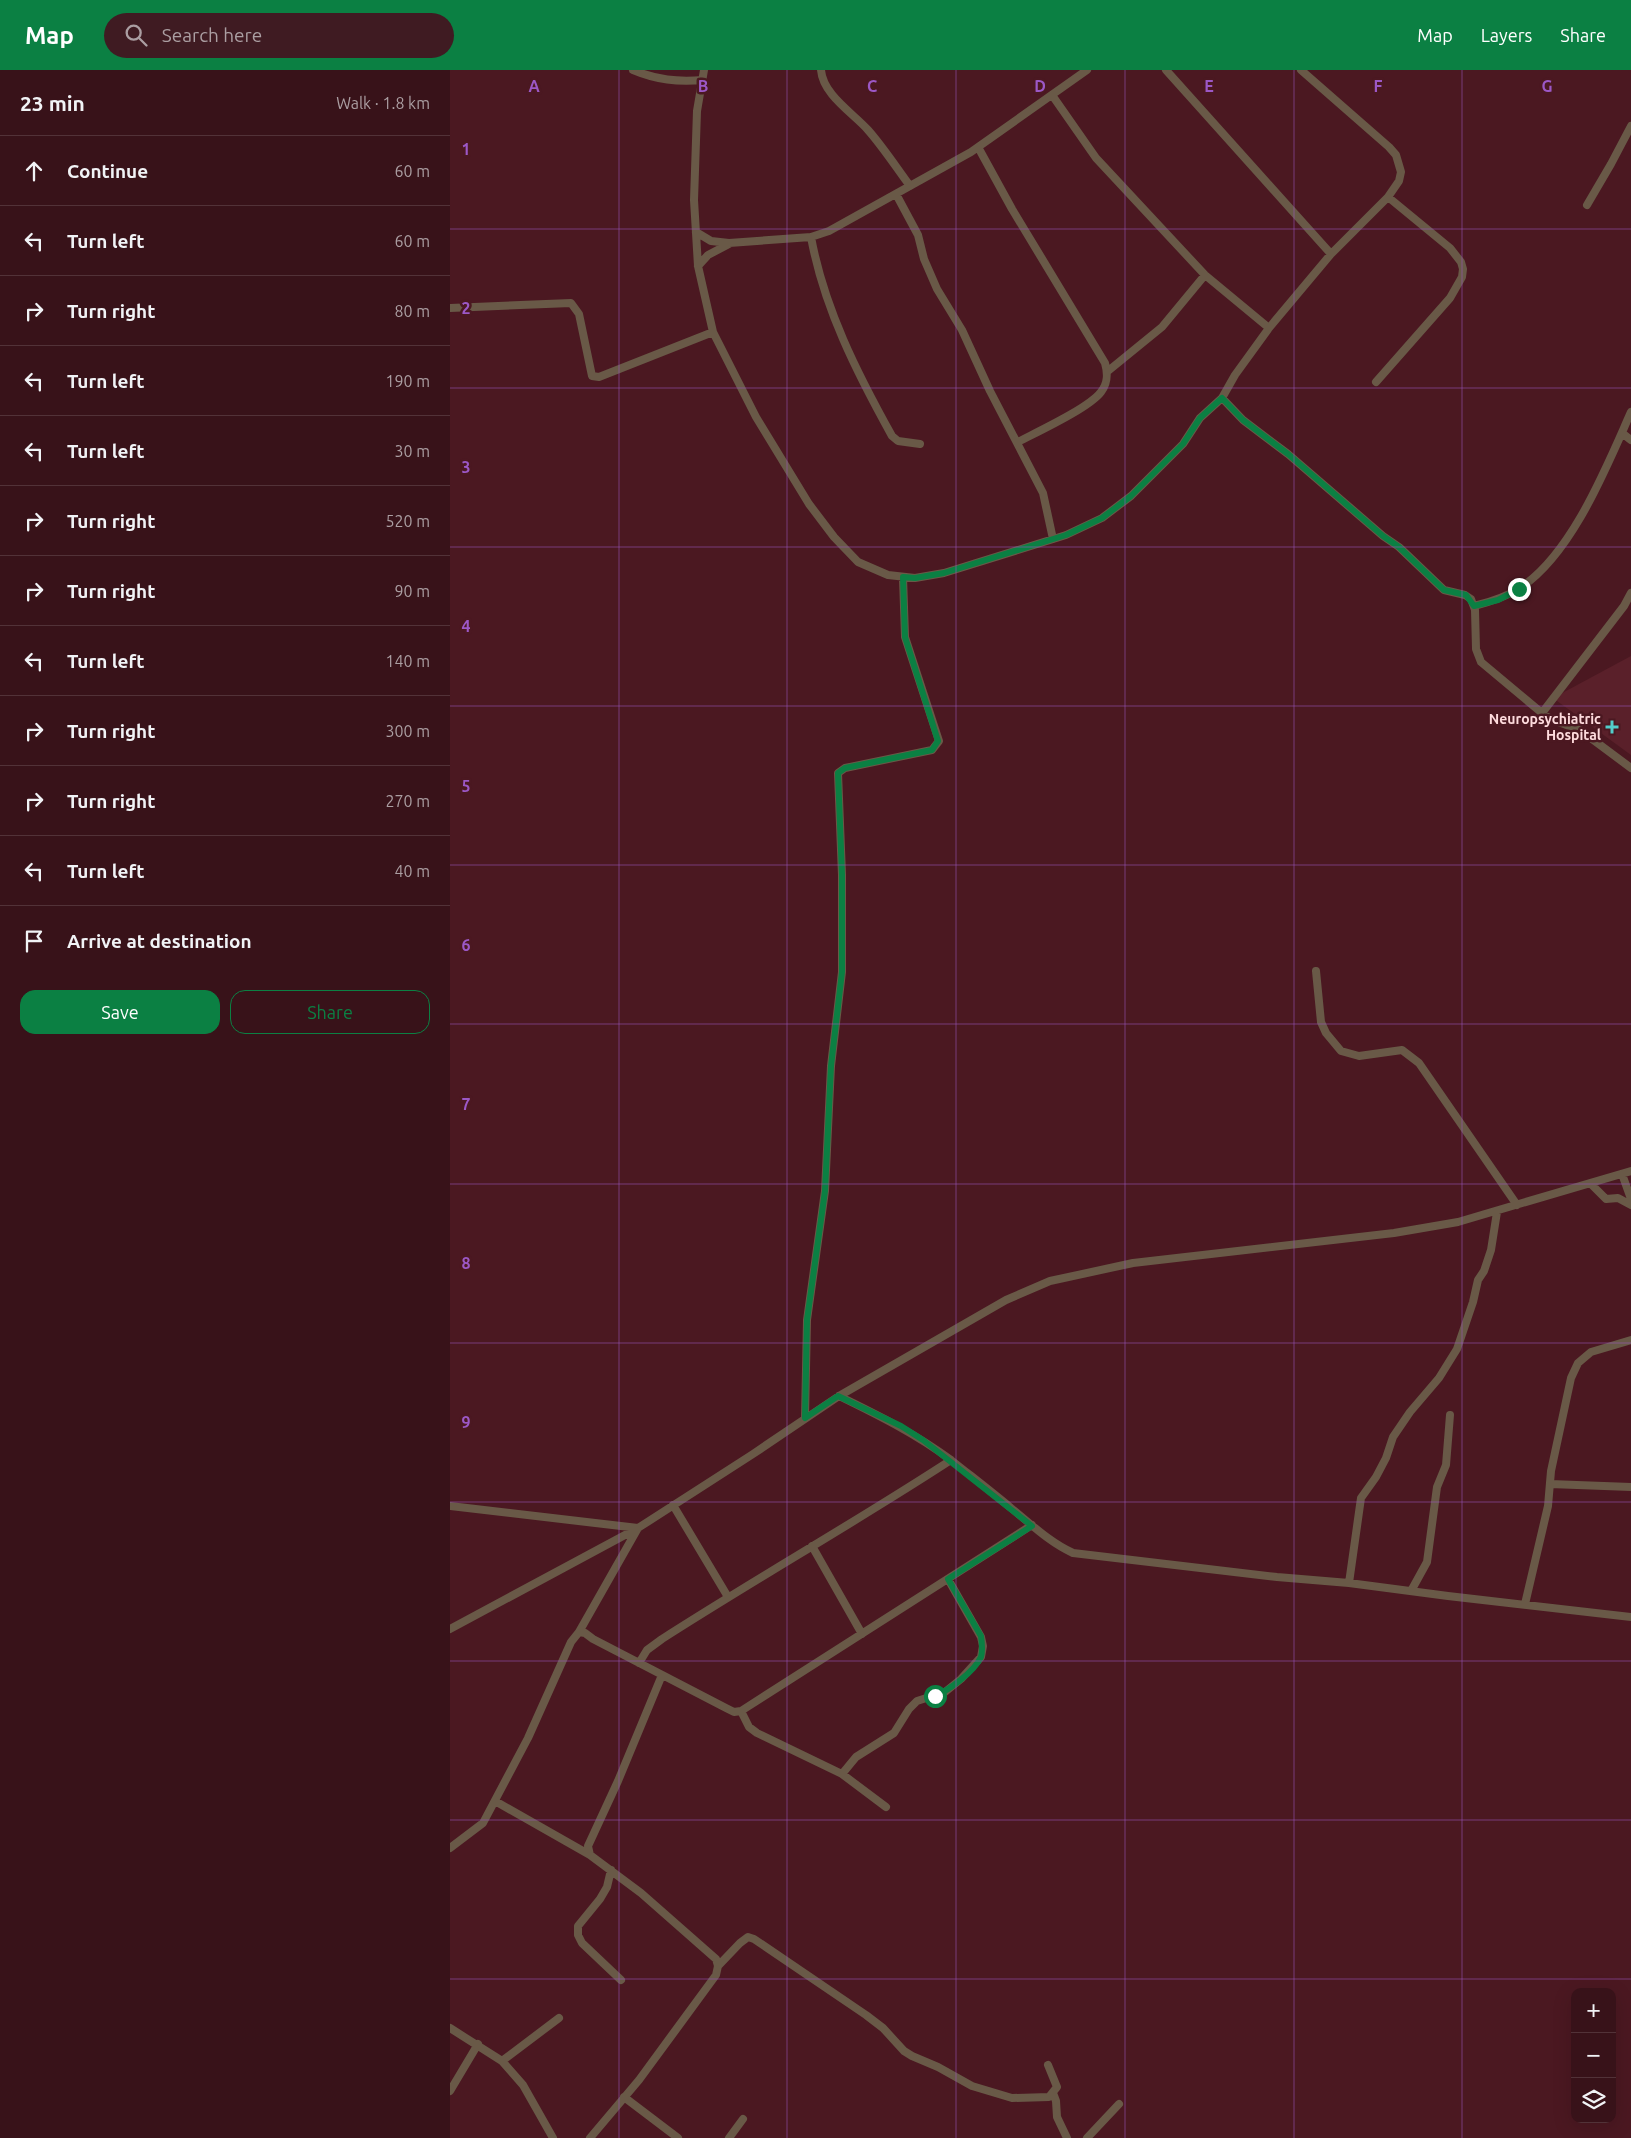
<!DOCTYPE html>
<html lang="en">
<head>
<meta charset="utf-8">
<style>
	body { margin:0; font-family:Ubuntu,sans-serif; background:#3f1b22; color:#f1f3f6 }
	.controls { position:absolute; right:15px; bottom:15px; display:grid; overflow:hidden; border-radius:10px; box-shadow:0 5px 20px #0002 }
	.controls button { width:45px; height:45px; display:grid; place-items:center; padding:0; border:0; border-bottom:1px solid #523238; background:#381219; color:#f1f3f6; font:25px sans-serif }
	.stop { position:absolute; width:15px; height:15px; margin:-11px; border:4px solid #0b8043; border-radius:50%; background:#fff }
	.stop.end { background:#0b8043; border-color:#fff; box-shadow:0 1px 5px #0008 }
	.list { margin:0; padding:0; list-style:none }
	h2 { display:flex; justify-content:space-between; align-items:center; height:65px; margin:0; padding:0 20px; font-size:21px }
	h2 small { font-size:16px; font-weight:400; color:#ab9ea2 }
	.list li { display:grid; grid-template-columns:32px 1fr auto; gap:15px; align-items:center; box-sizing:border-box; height:70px; padding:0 20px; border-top:1px solid #523238 }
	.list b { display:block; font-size:19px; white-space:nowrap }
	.list em { font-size:16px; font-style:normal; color:#ab9ea2 }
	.actions { display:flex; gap:10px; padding:15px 20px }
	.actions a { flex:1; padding:11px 0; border:1px solid #0b8043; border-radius:15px; text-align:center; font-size:18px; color:#0b8043 }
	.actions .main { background:#0b8043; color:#fff }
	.icon { flex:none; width:28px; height:28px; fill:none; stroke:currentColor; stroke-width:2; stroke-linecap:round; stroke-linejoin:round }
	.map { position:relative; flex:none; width:1181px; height:2068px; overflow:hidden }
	header { display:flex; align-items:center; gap:30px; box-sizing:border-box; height:70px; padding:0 25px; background:#0b8043; color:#fff }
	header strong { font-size:24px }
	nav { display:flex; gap:28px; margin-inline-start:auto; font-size:18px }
	.search { width:350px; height:45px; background:#3f1b22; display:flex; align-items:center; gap:12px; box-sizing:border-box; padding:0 18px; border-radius:28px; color:#ab9ea2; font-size:19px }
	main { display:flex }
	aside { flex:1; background:#381219 }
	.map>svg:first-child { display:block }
	.built { fill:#5a202a }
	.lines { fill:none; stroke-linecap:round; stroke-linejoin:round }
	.minor { stroke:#695947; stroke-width:8 }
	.route { stroke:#0b8043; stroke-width:6 }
	.grid { fill:none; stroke:#9c58c6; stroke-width:1; stroke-opacity:0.55 }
	.poi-dot { fill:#53cdca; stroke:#4b1821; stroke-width:2 }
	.labels { text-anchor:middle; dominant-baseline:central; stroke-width:5; stroke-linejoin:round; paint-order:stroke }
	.poi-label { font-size:14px; font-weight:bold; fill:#fedbdd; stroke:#4b1821; text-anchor:end }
	.grid-label { font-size:16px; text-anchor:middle; font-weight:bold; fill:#9c58c6; stroke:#4b1821; stroke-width:5; stroke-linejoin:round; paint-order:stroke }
</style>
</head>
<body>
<header>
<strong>Map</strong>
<div class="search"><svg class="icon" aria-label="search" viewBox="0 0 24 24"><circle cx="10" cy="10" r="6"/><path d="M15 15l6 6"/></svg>Search here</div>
<nav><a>Map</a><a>Layers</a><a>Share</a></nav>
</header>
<main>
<aside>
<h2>23 min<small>Walk · 1.8 km</small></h2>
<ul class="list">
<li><svg class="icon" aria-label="ahead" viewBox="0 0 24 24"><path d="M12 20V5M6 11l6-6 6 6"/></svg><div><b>Continue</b></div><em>60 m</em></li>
<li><svg class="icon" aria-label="left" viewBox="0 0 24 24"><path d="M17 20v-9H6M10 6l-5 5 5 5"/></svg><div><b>Turn left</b></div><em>60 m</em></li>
<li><svg class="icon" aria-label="right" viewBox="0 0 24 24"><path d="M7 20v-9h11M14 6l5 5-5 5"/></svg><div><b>Turn right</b></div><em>80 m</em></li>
<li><svg class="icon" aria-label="left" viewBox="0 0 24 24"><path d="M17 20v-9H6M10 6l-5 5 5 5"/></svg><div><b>Turn left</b></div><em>190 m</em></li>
<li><svg class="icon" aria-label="left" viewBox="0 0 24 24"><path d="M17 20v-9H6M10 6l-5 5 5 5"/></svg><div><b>Turn left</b></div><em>30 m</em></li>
<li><svg class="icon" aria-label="right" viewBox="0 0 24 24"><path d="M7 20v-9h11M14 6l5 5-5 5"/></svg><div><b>Turn right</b></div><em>520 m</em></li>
<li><svg class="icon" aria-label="right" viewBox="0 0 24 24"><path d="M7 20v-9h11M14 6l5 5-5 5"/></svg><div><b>Turn right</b></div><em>90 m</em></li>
<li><svg class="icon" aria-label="left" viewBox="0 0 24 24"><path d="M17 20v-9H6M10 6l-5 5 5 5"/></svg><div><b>Turn left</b></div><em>140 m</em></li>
<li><svg class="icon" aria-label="right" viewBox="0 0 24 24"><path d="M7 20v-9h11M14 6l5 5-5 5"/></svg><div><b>Turn right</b></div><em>300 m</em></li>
<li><svg class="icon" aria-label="right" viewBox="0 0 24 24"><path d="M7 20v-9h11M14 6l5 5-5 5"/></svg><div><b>Turn right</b></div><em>270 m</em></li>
<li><svg class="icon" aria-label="left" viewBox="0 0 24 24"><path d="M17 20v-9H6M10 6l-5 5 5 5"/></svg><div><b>Turn left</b></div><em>40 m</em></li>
<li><svg class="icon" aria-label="arrive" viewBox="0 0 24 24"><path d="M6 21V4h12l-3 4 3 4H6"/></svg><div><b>Arrive at destination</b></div></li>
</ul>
<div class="actions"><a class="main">Save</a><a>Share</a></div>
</aside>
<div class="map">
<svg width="1181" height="2068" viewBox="0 0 1181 2068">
	<rect width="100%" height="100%" fill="#4b1821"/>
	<path class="built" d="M1181 586V685L1103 628Z"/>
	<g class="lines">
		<path class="minor" d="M183 0C207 10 227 12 253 10
			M254 0 247 41 244 130 248 196 263 262 306 347 359 434 384 467 408 492 438 505 465 508 494 503 616 465 652 448 681 426 733 374 750 348 772 328 785 305 819 258 881 184 938 127 949 111 951 102 946 85 939 77 851 0
			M371 0C373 25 403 43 418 60 433 77 446 97 460 116
			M716 0 881 184
			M602 25 646 88 755 205 819 258
			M528 77 562 139 655 293C658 304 658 313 651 322 639 338 587 362 568 372
			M446 124 468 165 474 189 487 219 512 260 540 321 593 423 603 469
			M1137 135 1161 94 1181 56
			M246 162 261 171 279 173 361 167 379 161 521 82 637 0
			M361 167C374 238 407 303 442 366L448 371 470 374
			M248 196 258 185 279 174
			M0 238 121 233 129 244 142 306 149 307 263 262
			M658 301 712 257 755 205
			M926 312 1000 228 1012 207 1013 199 1011 192 1000 178 938 127
			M772 328 793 350 838 384 933 466 949 477 994 520 1015 525 1021 529 1025 540 1026 579 1031 592 1092 643 1103 650 1130 660 1181 698
			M1172 363 1181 370
			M1024 536C1040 532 1056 527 1070 518 1122 484 1156 398 1181 342
			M1092 643 1174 536 1181 523
			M866 901 871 952 876 963 891 981 909 986 952 980 969 993 1067 1135
			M1172 1104 1181 1129
			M1141 1114 1156 1129 1168 1128 1181 1135
			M389 1326C428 1345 466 1364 501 1390 521 1406 542 1422 561 1438 581 1454 599 1472 623 1483L827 1507 899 1513 998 1526 1181 1547
			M355 1348 357 1250 375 1121 381 996 392 902V805L388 703 395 698 482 680 489 671 455 567 453 507
			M1100 1414 1181 1417
			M223 1435 278 1527
			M0 1436 188 1458 129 1562
			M362 1476 412 1564
			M899 1513 911 1428 926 1407 936 1388 943 1367 960 1342 989 1308 1007 1279 1023 1232 1028 1210 1034 1201 1041 1180 1047 1142
			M961 1521 977 1492 987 1417 996 1395 1000 1345
			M1075 1534 1098 1436 1101 1401 1121 1308 1128 1293 1141 1282 1181 1270
			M0 1559 188 1458 303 1384 389 1326 556 1230 600 1211 683 1193 944 1163 1008 1152 1181 1101
			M189 1593 197 1580 212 1569C307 1508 406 1452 501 1390
			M291 1641 299 1657 307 1663 392 1704 436 1737
			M392 1704 406 1687 444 1663 459 1639 467 1631 495 1622 511 1609 531 1587 533 1576 531 1567 498 1509
			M45 1731 140 1785
			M0 1778 33 1753 78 1668 121 1572 129 1562 135 1563 143 1569 276 1638 284 1642 291 1641 582 1455
			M161 1800 157 1817 150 1829 128 1856V1865L132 1873 171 1910
			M268 1896 290 1873 298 1867 304 1869 416 1945 433 1958 454 1981 462 1986 488 1997 522 2016 562 2028 599 2027 607 2017 598 1995
			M0 1958 52 1991 73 2015 103 2068
			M52 1991 109 1948
			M0 2021 28 1974
			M603 2023 606 2031 607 2047 617 2068
			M174 2027 228 2068
			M140 2068 189 2010 266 1905 268 1896 266 1889 191 1823 140 1785 138 1776 168 1711 212 1605
			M279 2068 293 2049
			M637 2068 669 2034"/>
	</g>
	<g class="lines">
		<path class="route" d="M485 1626C499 1620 524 1602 531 1587 533 1580 532 1573 531 1566L498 1509 582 1456 473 1370 451 1356 388 1326 355 1348 357 1250 375 1121 381 996 392 902V805L388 703 395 698 482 680 488 671 455 567 453 507 465 508 494 503 616 465 652 448 681 426 733 374 750 348 772 328 793 350 838 384 933 466 949 477 994 520 1016 525 1024 536 1048 530 1069 519"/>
	</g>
	<path class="grid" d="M169 0V2068M337 0V2068M506 0V2068M675 0V2068M844 0V2068M1012 0V2068M0 159H1181M0 318H1181M0 477H1181M0 636H1181M0 795H1181M0 954H1181M0 1114H1181M0 1273H1181M0 1432H1181M0 1591H1181M0 1750H1181M0 1909H1181"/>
	<path class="poi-dot" d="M1159.5 649.5h5v5h5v5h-5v5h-5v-5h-5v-5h5z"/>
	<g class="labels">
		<g class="poi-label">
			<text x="1151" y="649">Neuropsychiatric<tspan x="1151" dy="16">Hospital</tspan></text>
		</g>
	</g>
	<g class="grid-label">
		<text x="84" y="22">A</text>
		<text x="253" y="22">B</text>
		<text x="422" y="22">C</text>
		<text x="590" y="22">D</text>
		<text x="759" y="22">E</text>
		<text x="928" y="22">F</text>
		<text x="1097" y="22">G</text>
		<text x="16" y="85">1</text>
		<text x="16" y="244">2</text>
		<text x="16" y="403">3</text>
		<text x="16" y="562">4</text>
		<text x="16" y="722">5</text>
		<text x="16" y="881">6</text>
		<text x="16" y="1040">7</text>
		<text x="16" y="1199">8</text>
		<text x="16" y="1358">9</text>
	</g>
</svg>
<div class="controls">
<button>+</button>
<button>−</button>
<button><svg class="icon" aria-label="layers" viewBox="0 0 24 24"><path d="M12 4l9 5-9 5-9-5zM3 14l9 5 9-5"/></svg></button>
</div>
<div class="stop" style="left:485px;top:1626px"></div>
<div class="stop end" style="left:1069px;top:519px"></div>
</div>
</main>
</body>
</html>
